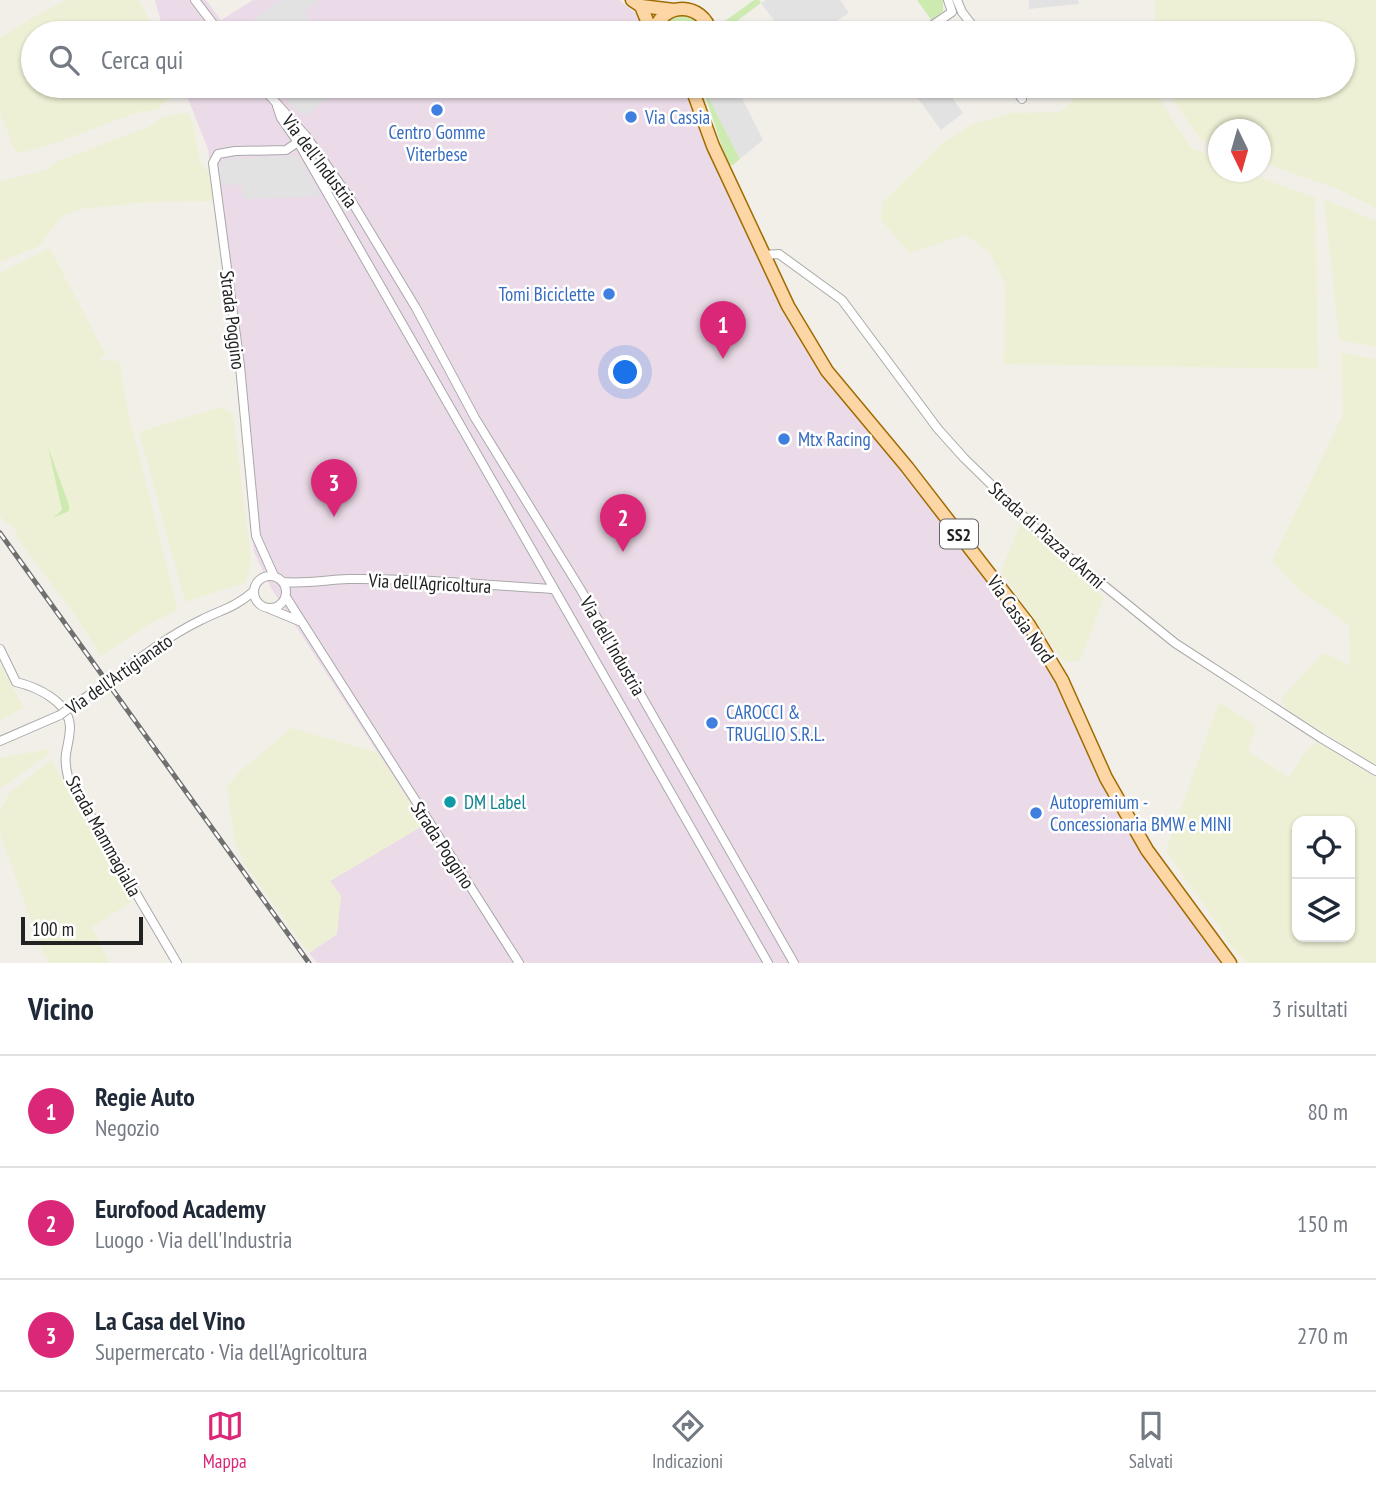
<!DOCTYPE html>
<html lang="it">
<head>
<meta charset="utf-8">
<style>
	body { margin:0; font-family:"PT Sans Narrow",sans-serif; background:#f6f6f7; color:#1f2937 }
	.controls { position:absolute; right:21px; bottom:21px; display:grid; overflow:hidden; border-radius:14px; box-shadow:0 2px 5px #0004 }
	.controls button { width:63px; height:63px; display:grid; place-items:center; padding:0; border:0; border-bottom:2px solid #e0e1e3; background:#fff; color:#1f2937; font:35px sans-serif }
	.compass { position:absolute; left:1208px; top:119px; width:63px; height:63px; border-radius:50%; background:#fff; box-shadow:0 2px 5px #0004; rotate:175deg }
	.scale { position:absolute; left:21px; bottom:18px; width:122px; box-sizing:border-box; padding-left:7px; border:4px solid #222; border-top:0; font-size:19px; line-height:24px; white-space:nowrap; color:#222; -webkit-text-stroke:5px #fff; paint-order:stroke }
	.you { position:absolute; left:626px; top:373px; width:24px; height:24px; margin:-18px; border:5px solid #fff; border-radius:50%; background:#1a73e8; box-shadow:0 0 0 10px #1a73e833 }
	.badge { display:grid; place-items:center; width:46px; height:46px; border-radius:50%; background:#db2777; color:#fff; font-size:23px; font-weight:700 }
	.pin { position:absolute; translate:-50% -58px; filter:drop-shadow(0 2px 4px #0008) }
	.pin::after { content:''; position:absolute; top:37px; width:24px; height:21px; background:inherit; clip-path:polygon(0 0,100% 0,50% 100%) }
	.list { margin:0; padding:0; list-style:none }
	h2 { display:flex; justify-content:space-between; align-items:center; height:91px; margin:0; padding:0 28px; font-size:30px }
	h2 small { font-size:23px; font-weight:400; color:#747a83 }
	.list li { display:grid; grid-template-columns:46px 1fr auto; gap:21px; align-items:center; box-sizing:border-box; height:112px; padding:0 28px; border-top:2px solid #e0e1e3 }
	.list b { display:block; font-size:26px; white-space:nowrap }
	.list p { margin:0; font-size:23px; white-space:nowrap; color:#747a83 }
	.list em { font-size:23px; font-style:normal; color:#747a83 }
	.icon { flex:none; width:38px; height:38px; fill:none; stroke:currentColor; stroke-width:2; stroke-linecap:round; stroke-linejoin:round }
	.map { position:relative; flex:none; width:1376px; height:963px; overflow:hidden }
	.search { position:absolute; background:#fff; box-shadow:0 2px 5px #0004; left:21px; right:21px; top:21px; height:77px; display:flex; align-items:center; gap:18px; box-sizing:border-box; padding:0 24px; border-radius:38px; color:#747a83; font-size:26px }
	.sheet { height:427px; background:#fff }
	nav { display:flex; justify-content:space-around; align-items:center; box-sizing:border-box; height:98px; border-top:2px solid #e0e1e3; background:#fff; font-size:19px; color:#747a83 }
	nav a { display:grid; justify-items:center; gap:4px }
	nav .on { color:#db2777 }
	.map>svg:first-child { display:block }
	.industrial { fill:#ebdbe8 }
	.farmland { fill:#eef0d5; fill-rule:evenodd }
	.grass { fill:#cdebb0 }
	.parking { fill:#e2e2e2 }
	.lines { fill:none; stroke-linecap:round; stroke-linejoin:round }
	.minor-casing { stroke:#a9a9a9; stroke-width:10 }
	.primary-casing { stroke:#a06b00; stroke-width:15 }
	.minor { stroke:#fff; stroke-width:8 }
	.primary { stroke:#fcd6a4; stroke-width:12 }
	.rail-casing { stroke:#707070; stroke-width:5 }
	.rail { stroke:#fff; stroke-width:2.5; stroke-dasharray:8; stroke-linecap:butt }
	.minor-bridge-casing { stroke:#a9a9a9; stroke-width:10; stroke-linecap:butt }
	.minor-bridge { stroke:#fff; stroke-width:8 }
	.shop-dot { fill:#3f7fe0; stroke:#fff; stroke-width:2.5 }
	.culture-dot { fill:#0f9aa8; stroke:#fff; stroke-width:2.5 }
	.labels { text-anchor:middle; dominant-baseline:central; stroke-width:5; stroke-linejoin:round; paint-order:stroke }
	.shield { fill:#fff; stroke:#646464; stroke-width:2 }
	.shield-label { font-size:18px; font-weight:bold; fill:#222 }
	.shop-label { font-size:19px; fill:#366cbe; stroke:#fff; text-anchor:start }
	.street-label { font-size:19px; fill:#222; stroke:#fff }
	.culture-label { font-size:19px; fill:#0d838f; stroke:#fff; text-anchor:start }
</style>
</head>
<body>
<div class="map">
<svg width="1376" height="963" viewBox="0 0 1376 963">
	<rect width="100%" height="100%" fill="#f2efe9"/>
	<path class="industrial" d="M155 0H206L221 20 253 0H619L639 16 646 33H164Z
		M183 86H685L701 136 782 309 817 364 988 579 1030 636 1067 699 1143 853 1204 939 1224 963H317L309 953 337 934 330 881 424 824 271 588 254 552 236 364 208 149Z"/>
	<path class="farmland" d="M66 0H139L155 33H33V86H175L177 91 158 109 136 113 53 144 21 153 15 151 0 114V38L37 15Z
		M1155 0H1376V208L1337 189 1261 162 1260 130H1218V147L1202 141 1171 97 1167 86H1343V33H1155Z
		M1091 86H1152L1190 147 1218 159V172H1246L1315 198 1318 369 1004 364 1005 284 989 252 965 235 910 253 881 220 882 203 943 143 971 125 1010 113 1059 112 1066 108 1079 91Z
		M188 113 192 120 201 165 211 174 214 201 150 202 81 209 61 217 39 246 0 262V181L46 170 56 162 150 126 162 117Z
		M1324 199 1376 221V347L1339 340Z
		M50 248 105 354 100 360 119 361 130 420 178 610 153 622 101 656 75 615 17 538 16 529 4 521 0 516V273Z
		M1341 353 1376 359V765L1290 712 1281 699 1323 653 1350 665 1349 625 1299 590 1272 561 1343 414Z
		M220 407 233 414 251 560 249 573 244 583 185 602 139 432Z
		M1021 522 1104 597 1080 661 1064 662 1001 571Z
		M0 664 24 708 0 720Z
		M1219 702 1256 726 1248 752 1289 777 1307 749 1319 742 1376 778V963H1247L1227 941 1223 932 1166 851ZM1297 821H1350V937H1297Z
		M292 728 378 753 424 825 330 881 341 896 337 934 309 953 242 861 241 854 235 844 227 787 240 771Z
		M49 749V754L0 789V758Z
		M51 760 133 901 92 927 110 963H49L41 949 0 834V812L9 793Z"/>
	<path class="grass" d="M754 0H759L761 3 730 26 728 33H719L725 21Z
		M917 0H943V11L932 21Z
		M683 13 697 19 706 33H658L663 21Z
		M702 86H709L715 96 710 100 740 159 733 165H728Z
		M48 447 69 505V511L53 518 62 510Z"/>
	<path class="parking" d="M280 0H319L304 12 320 33H231L230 31 252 21Z
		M766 0H840L849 13 818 33H783L761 3Z
		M1029 0H1078L1079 4 1029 9Z
		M275 86H337L336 92 307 115 297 111Z
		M709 86H736L763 140 740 159 709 99 715 96Z
		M909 86H944L963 113 941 130Z
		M295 156 299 158 320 196 244 199 241 185 222 184 219 166 224 159Z"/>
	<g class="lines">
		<g class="minor-casing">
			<path id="minor" d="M195 0 220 33
				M957 0 962 12 978 33
				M921 33 952 12 948 0
				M261 86 306 136 349 197 416 308 475 418 581 590 794 963
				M1013 86 1022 99
				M277 106 281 118 298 142C455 416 612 689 768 963
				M764 255 779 254 842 300 938 429 964 458 1049 541 1175 643 1321 738 1376 771
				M254 592a16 16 0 1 1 32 0a16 16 0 1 1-32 0Z
				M274 576 256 536 240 366 213 163 218 154 235 151 286 150 301 140
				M283 582C306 584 325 580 348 579 416 578 484 585 552 589
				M286 597 519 963
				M270 609 299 621
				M0 649 16 682C37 687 70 702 70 728 69 750 62 752 68 777L177 963
				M114 678C141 657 170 635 201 620 223 609 234 608 254 591
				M71 707 97 690
				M0 741 60 715"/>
		</g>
		<g class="primary-casing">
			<path id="primary" d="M632 0 641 6 674 10
				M641 6 652 33
				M654 33C661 1 703 1 711 33
				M691 86 713 146 788 306 827 371 907 467 1029 625 1062 680 1106 778 1147 850 1230 963"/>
		</g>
		<use href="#minor" class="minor"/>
		<use href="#primary" class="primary"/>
		<g class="rail-casing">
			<path id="rail" d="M0 533 309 963"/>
		</g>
		<use href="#rail" class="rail"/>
		<g class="minor-bridge-casing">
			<path id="minor-bridge" d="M97 690 114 678
				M60 715 71 707"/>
		</g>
		<use href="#minor-bridge" class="minor-bridge"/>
	</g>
	<g class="shop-dot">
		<circle cx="437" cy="110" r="7"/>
		<circle cx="631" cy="117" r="7"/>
		<circle cx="609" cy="294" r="7"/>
		<circle cx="784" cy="439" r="7"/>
		<circle cx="712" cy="723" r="7"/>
		<circle cx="1036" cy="813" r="7"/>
	</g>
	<circle class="culture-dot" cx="450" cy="802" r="7"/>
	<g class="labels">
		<rect class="shield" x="940" y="519.5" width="38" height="29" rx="5"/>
		<g class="shield-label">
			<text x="959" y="534">SS2</text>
		</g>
		<g class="shop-label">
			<text x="645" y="117">Via Cassia</text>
			<text x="437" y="132" text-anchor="middle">Centro Gomme<tspan x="437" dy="22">Viterbese</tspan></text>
			<text x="595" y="294" text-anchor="end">Tomi Biciclette</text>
			<text x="798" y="439">Mtx Racing</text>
			<text x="726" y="712">CAROCCI &amp;<tspan x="726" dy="22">TRUGLIO S.R.L.</tspan></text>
			<text x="1050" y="802">Autopremium -<tspan x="1050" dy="22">Concessionaria BMW e MINI</tspan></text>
		</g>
		<g class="street-label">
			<text transform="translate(320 161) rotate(53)">Via dell'Industria</text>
			<text transform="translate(233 320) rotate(83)">Strada Poggino</text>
			<text transform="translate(1047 535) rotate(42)">Strada di Piazza d'Armi</text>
			<text transform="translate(430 583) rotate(3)">Via dell'Agricoltura</text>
			<text transform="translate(1021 619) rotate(55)">Via Cassia Nord</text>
			<text transform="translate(613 646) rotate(60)">Via dell'Industria</text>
			<text transform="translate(119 674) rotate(-35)">Via dell'Artigianato</text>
			<text transform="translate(104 836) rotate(61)">Strada Mammagialla</text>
			<text transform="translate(443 845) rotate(57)">Strada Poggino</text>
		</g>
		<g class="culture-label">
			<text x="464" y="802">DM Label</text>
		</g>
	</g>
</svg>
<div class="controls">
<button><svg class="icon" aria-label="locate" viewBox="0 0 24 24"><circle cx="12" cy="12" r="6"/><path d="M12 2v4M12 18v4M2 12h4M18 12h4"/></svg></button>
<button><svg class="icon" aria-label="layers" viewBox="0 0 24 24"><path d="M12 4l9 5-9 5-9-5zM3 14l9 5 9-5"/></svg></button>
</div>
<svg class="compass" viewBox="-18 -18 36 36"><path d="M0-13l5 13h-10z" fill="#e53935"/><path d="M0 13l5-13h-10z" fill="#747a83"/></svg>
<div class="scale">100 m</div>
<div class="you"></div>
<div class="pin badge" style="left:723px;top:359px">1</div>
<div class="pin badge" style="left:623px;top:552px">2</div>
<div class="pin badge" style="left:334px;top:517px">3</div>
<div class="search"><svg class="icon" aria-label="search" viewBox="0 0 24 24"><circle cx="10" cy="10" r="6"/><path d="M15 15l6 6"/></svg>Cerca qui</div>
</div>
<section class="sheet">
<h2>Vicino<small>3 risultati</small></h2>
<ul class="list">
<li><span class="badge">1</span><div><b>Regie Auto</b><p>Negozio</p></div><em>80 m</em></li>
<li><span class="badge">2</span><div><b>Eurofood Academy</b><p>Luogo · Via dell'Industria</p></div><em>150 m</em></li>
<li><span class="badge">3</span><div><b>La Casa del Vino</b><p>Supermercato · Via dell'Agricoltura</p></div><em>270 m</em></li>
</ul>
</section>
<nav>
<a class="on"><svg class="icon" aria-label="map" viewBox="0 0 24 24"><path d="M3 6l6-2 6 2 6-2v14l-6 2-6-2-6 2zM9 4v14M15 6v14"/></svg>Mappa</a>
<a><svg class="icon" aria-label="directions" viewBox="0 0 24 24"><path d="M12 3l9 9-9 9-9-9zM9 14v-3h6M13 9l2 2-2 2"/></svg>Indicazioni</a>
<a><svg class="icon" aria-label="saved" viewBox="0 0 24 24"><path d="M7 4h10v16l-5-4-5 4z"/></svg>Salvati</a>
</nav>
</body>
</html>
